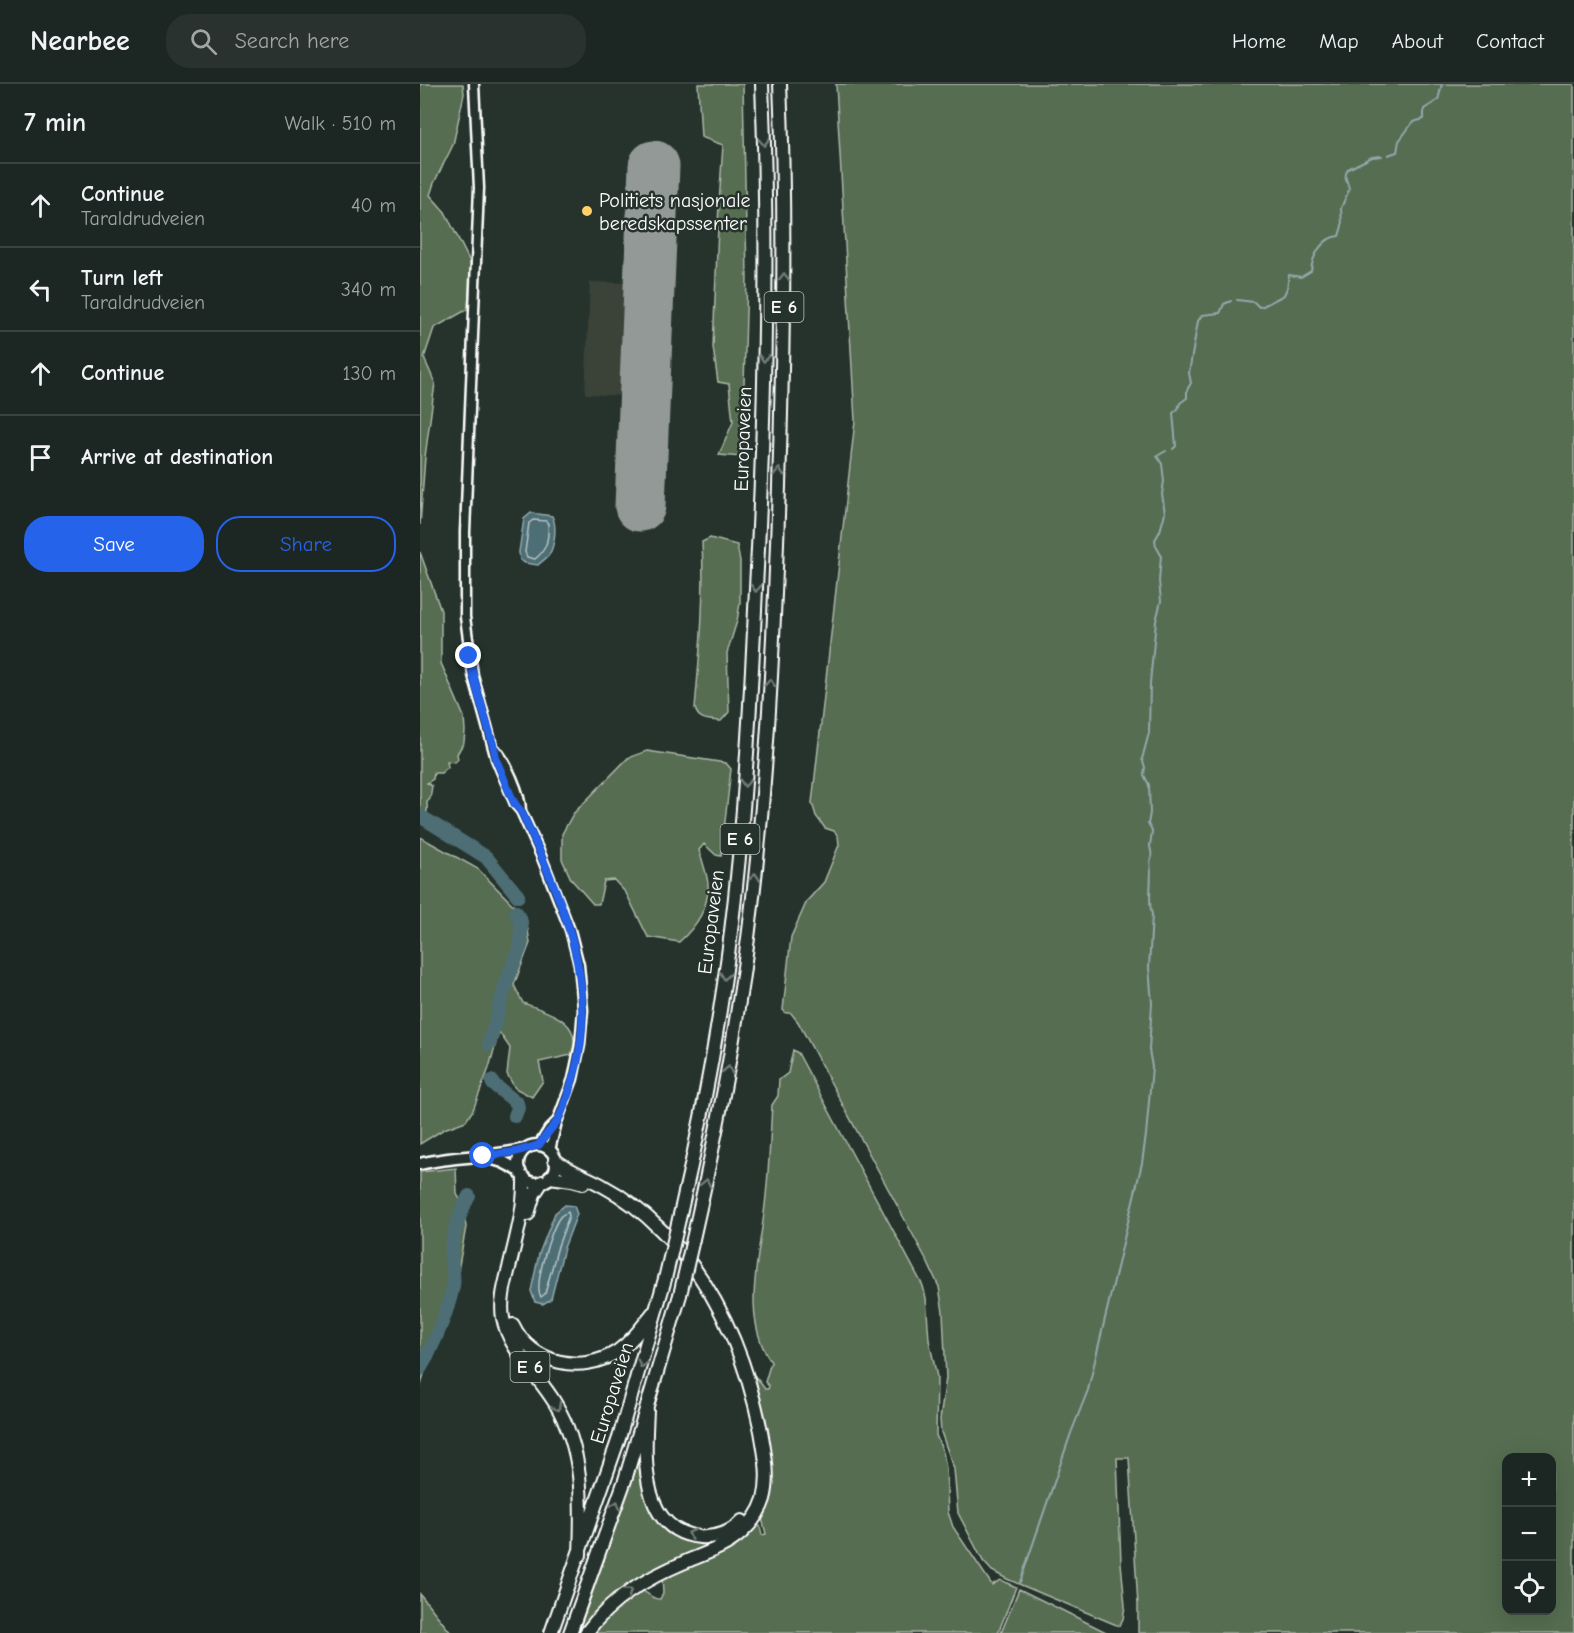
<!DOCTYPE html>
<html lang="en">
<head>
<meta charset="utf-8">
<style>
	body { margin:0; font-family:"Comic Neue",sans-serif; background:#29322f; color:#f1f3f6 }
	.controls { position:absolute; right:18px; bottom:18px; display:grid; overflow:hidden; border-radius:12px; box-shadow:0 6px 24px #0002 }
	.controls button { width:54px; height:54px; display:grid; place-items:center; padding:0; border:0; border-bottom:2px solid #3a4340; background:#1c2622; color:#f1f3f6; font:30px sans-serif }
	.stop { position:absolute; width:18px; height:18px; margin:-14px; border:4px solid #2563eb; border-radius:50%; background:#fff }
	.stop.end { background:#2563eb; border-color:#fff; box-shadow:0 2px 6px #0008 }
	.list { margin:0; padding:0; list-style:none }
	h2 { display:flex; justify-content:space-between; align-items:center; height:78px; margin:0; padding:0 24px; font-size:26px }
	h2 small { font-size:20px; font-weight:400; color:#a0a5a5 }
	.list li { display:grid; grid-template-columns:39px 1fr auto; gap:18px; align-items:center; box-sizing:border-box; height:84px; padding:0 24px; border-top:2px solid #3a4340 }
	.list b { display:block; font-size:22px; white-space:nowrap }
	.list p { margin:0; font-size:20px; white-space:nowrap; color:#a0a5a5 }
	.list em { font-size:20px; font-style:normal; color:#a0a5a5 }
	.actions { display:flex; gap:12px; padding:18px 24px }
	.actions a { flex:1; padding:14px 0; border:2px solid #2563eb; border-radius:24px; text-align:center; font-size:21px; color:#2563eb }
	.actions .main { background:#2563eb; color:#fff }
	.icon { flex:none; width:33px; height:33px; fill:none; stroke:currentColor; stroke-width:2; stroke-linecap:round; stroke-linejoin:round }
	.map { position:relative; flex:none; width:1154px; height:1549px; overflow:hidden }
	header { display:flex; align-items:center; gap:36px; box-sizing:border-box; height:84px; padding:0 30px; background:#1c2622; border-bottom:2px solid #3a4340 }
	header strong { font-size:28px }
	nav { display:flex; gap:33px; margin-inline-start:auto; font-size:21px }
	.search { width:420px; height:54px; background:#29322f; display:flex; align-items:center; gap:15px; box-sizing:border-box; padding:0 21px; border-radius:24px; color:#a0a5a5; font-size:22px }
	main { display:flex }
	aside { flex:1; background:#1c2622 }
	.map>svg:first-child { display:block }
	.built { fill:#3b4339 }
	.green { fill:#576d51; stroke:#abb6a8; stroke-width:1.5; fill-rule:evenodd }
	.water { fill:#4d6e74; stroke:#94a8ac; stroke-width:1.5 }
	.lines { fill:none; stroke-linecap:round; stroke-linejoin:round }
	.shore { stroke:#b8c5c7; stroke-width:1.5 }
	.stream { stroke:#94a8ac; stroke-width:2 }
	.river { stroke:#4d6e74; stroke-width:14 }
	.runway { stroke:#929996; stroke-width:51 }
	.minor-casing { stroke:#fff; stroke-width:13 }
	.major-casing { stroke:#fff; stroke-width:15 }
	.highway-casing { stroke:#fff; stroke-width:16 }
	.minor { stroke:#26332d; stroke-width:8 }
	.major { stroke:#26332d; stroke-width:10 }
	.highway { stroke:#26332d; stroke-width:12 }
	.highway-bridge-casing { stroke:#fff; stroke-width:16; stroke-linecap:butt }
	.highway-bridge { stroke:#26332d; stroke-width:12 }
	.oneway { stroke:#727a76 }
	.route { stroke:#2563eb; stroke-width:8 }
	.poi-dot { fill:#ffd166; stroke:#26332d; stroke-width:2 }
	.labels { text-anchor:middle; dominant-baseline:central; stroke-width:5; stroke-linejoin:round; paint-order:stroke }
	.shield { fill:#26332d; stroke:#bec2c0; stroke-width:1.5 }
	.shield-label { font-size:18px; font-weight:bold; fill:#fff }
	.poi-label { font-size:20px; fill:#fff; stroke:#26332d; text-anchor:start }
	.street-label { font-size:20px; fill:#fff; stroke:#26332d }
</style>
</head>
<body>
<header>
<strong>Nearbee</strong>
<div class="search"><svg class="icon" aria-label="search" viewBox="0 0 24 24"><circle cx="10" cy="10" r="6"/><path d="M15 15l6 6"/></svg>Search here</div>
<nav><a>Home</a><a>Map</a><a>About</a><a>Contact</a></nav>
</header>
<main>
<aside>
<h2>7 min<small>Walk · 510 m</small></h2>
<ul class="list">
<li><svg class="icon" aria-label="ahead" viewBox="0 0 24 24"><path d="M12 20V5M6 11l6-6 6 6"/></svg><div><b>Continue</b><p>Taraldrudveien</p></div><em>40 m</em></li>
<li><svg class="icon" aria-label="left" viewBox="0 0 24 24"><path d="M17 20v-9H6M10 6l-5 5 5 5"/></svg><div><b>Turn left</b><p>Taraldrudveien</p></div><em>340 m</em></li>
<li><svg class="icon" aria-label="ahead" viewBox="0 0 24 24"><path d="M12 20V5M6 11l6-6 6 6"/></svg><div><b>Continue</b></div><em>130 m</em></li>
<li><svg class="icon" aria-label="arrive" viewBox="0 0 24 24"><path d="M6 21V4h12l-3 4 3 4H6"/></svg><div><b>Arrive at destination</b></div></li>
</ul>
<div class="actions"><a class="main">Save</a><a>Share</a></div>
</aside>
<div class="map">
<svg width="1154" height="1549" viewBox="0 0 1154 1549">
	<rect width="100%" height="100%" fill="#26332d"/>
	<filter id="ink" filterUnits="userSpaceOnUse"><feTurbulence type="fractalNoise" baseFrequency=".0167" numOctaves="2"/><feDisplacementMap in="SourceGraphic" scale="12" xChannelSelector="R" yChannelSelector="G"/><feConvolveMatrix kernelMatrix="1 2 1 2 8 2 1 2 1" color-interpolation-filters="sRGB"/></filter>
	<g filter="url(#ink)">
		<path class="built" d="M170 198 208 199 203 312 165 310Z"/>
		<path class="green" d="M0 0H43L44 10 33 61 14 99 10 111 25 128 51 180 48 225 14 244 4 274 15 299 5 373 0 441Z
			M278 0H323L327 193 322 373 299 371 313 338 309 300 298 298 293 263 299 119 303 61 281 53Z
			M416 0H1154V1549H718V1521L709 1374H697L701 1479 705 1522 703 1535 699 1542 587 1495 572 1487 563 1477 538 1429 534 1385 521 1348 520 1335 526 1294 523 1228 519 1203 506 1175 378 938 371 929H366L363 926 371 853 387 817 404 798 419 761 418 752 414 747 405 744 396 732 392 719 435 337ZM1086 1374H1132V1526H1086Z
			M290 454 317 461 320 477V519L317 537 307 569 309 628 301 637C289 636 278 637 275 624 280 568 285 514 282 458Z
			M0 468 21 527V579L44 633 45 647 44 658 37 670 38 675 35 678 27 677 28 683 21 689H14L13 695 7 699 12 702 10 715 7 718C7 726 9 732 0 735Z
			M227 667 306 679 311 685 301 772 296 771 284 760 279 766C282 777 287 789 288 800 289 824 276 843 259 858L228 853 206 809 194 796 184 797 179 820H173L151 795 142 775V750L153 730 208 674Z
			M0 753 58 785 106 834 110 859 94 901 103 919C128 928 165 937 151 971L119 978 123 997 112 1013 95 1004 87 990 90 964 79 948 69 984 53 1026 46 1037 24 1045 0 1060Z
			M373 966 378 969 503 1202 506 1214 509 1256 517 1293 516 1351 523 1368 526 1384 528 1428 533 1443 572 1501 580 1496 596 1503 578 1549H171L188 1530 219 1506C228 1507 231 1516 240 1515L243 1509 242 1494 336 1442H340L342 1451 346 1450 342 1434 350 1413 330 1292H335L345 1305H348L349 1302 345 1298 351 1278C320 1232 340 1171 345 1121 349 1088 350 1054 352 1021L358 1012 359 996 368 989Z
			M36 1084 37 1110 43 1121 46 1143 35 1203 24 1241 6 1282 0 1305V1088Z
			M221 1370 249 1443 311 1452 240 1486 162 1549H158Z
			M599 1505 688 1549H581Z
			M0 1510 31 1549H0Z"/>
		<path class="water" d="M111 429 132 432C137 441 135 461 129 471 127 474 121 478 118 481L105 479 100 476 99 468 104 435Z
			M145 1121 154 1122 157 1130 144 1164 131 1215 123 1220 115 1218 111 1207 119 1170 135 1129Z"/>
		<g class="lines">
			<path class="shore" d="M113 436 126 437 128 440C129 454 127 466 115 475L107 473 105 468 109 439Z
				M148 1128 149 1132 138 1162 125 1210 121 1213C113 1202 131 1144 140 1133 142 1130 145 1130 148 1128Z"/>
			<path class="stream" d="M968 71 977 68 979 57 993 38 1004 35V25L1018 16 1022 0
				M817 216 834 218 839 223 843 222 864 211 867 204 869 191 881 193 891 187C892 173 902 153 919 152L922 142 921 124 929 106C929 98 922 94 928 85L952 73 962 72
				M753 365 756 362 753 329 758 325 760 319 767 314V306L771 299 769 289 778 237 782 231 800 229 804 220 811 217
				M600 1498 651 1349 668 1306 722 1079 726 1051 732 983 729 966 732 919 729 884 732 830C727 818 733 794 730 778L732 773 730 762 732 747 728 740 730 729 729 701 724 691 725 683 722 675 729 649 730 599 736 537 741 517 739 497 741 471 736 462 735 456 740 447 745 429 742 410 744 397 742 380 737 372 746 367"/>
			<path class="river" d="M0 732 66 773 98 812
				M69 960 87 896 101 862V838L96 828
				M72 997 73 1000 97 1019 98 1024 95 1032
				M0 1285C12 1265 29 1225 33 1202 35 1193 32 1184 31 1175 30 1156 40 1128 49 1112"/>
			<path class="runway" d="M220 422 234 82"/>
			<g class="minor-casing">
				<path id="minor" d="M54 0 59 104 45 448V533L53 591 76 675 95 720 101 727 122 774 150 846 159 881 163 926 160 961 153 995 137 1038 130 1066
					M75 665C86 677 101 710 101 727
					M119 1061 129 1045 136 1038"/>
			</g>
			<g class="major-casing">
				<path id="major" d="M98 1080a19 19 0 1 1 38 0a19 19 0 1 1-38 0Z
					M69 1074 83 1078 100 1087
					M0 1080C34 1071 70 1074 105 1065"/>
			</g>
			<g class="highway-casing">
				<path id="highway" d="M135 1076C150 1088 167 1093 183 1102 204 1113 224 1129 241 1146 296 1199 326 1274 341 1347 345 1370 350 1393 344 1415 340 1428 331 1440 321 1449 306 1463 284 1470 265 1478 227 1494 191 1515 166 1549
					M130 1093 152 1096 163 1099
					M104 1094C105 1124 96 1154 89 1184 85 1200 80 1217 83 1234 89 1266 119 1292 135 1319 164 1367 162 1417 160 1471
					M108 1130 114 1110 122 1098
					M259 1135C287 1016 308 895 319 773 327 684 332 594 336 504 345 336 349 168 342 0
					M273 1155C295 1058 314 961 327 862 347 710 354 556 359 402 363 268 366 134 360 0
					M93 1241C111 1280 162 1291 198 1267 212 1257 222 1243 233 1229
					M227 1326C225 1370 218 1447 280 1453 295 1454 311 1449 322 1437
					M131 1549 199 1354 245 1195
					M150 1549 205 1396 260 1211"/>
			</g>
			<use href="#minor" class="minor"/>
			<use href="#major" class="major"/>
			<use href="#highway" class="highway"/>
			<g class="highway-bridge-casing">
				<path id="highway-bridge" d="M245 1195 259 1135
					M260 1211 273 1155"/>
			</g>
			<use href="#highway-bridge" class="highway-bridge"/>
		</g>
		<defs><path id="oneway-chevron" d="M-2-3.5L2.5 0L-2 3.5" fill="none" stroke-width="1.6" stroke-linecap="round" stroke-linejoin="round" transform="scale(1.5)"/></defs>
		<g class="oneway">
			<use href="#oneway-chevron" transform="translate(344 58) rotate(88)"/>
			<use href="#oneway-chevron" transform="translate(364 193) rotate(-90)"/>
			<use href="#oneway-chevron" transform="translate(344 274) rotate(91)"/>
			<use href="#oneway-chevron" transform="translate(359 388) rotate(-88)"/>
			<use href="#oneway-chevron" transform="translate(336 504) rotate(93)"/>
			<use href="#oneway-chevron" transform="translate(350 599) rotate(-86)"/>
			<use href="#oneway-chevron" transform="translate(325 699) rotate(94)"/>
			<use href="#oneway-chevron" transform="translate(335 793) rotate(-84)"/>
			<use href="#oneway-chevron" transform="translate(305 892) rotate(98)"/>
			<use href="#oneway-chevron" transform="translate(308 986) rotate(-80)"/>
			<use href="#oneway-chevron" transform="translate(286 1099) rotate(-78)"/>
			<use href="#oneway-chevron" transform="translate(222 1280) rotate(106)"/>
			<use href="#oneway-chevron" transform="translate(137 1323) rotate(60)"/>
			<use href="#oneway-chevron" transform="translate(196 1421) rotate(-70)"/>
			<use href="#oneway-chevron" transform="translate(271 1450) rotate(-165)"/>
			<use href="#oneway-chevron" transform="translate(208 1508) rotate(-36)"/>
		</g>
	</g>
	<g class="lines" filter="url(#ink)">
		<path class="route" d="M49 572C55 604 66 634 74 664 75 669 76 673 77 678 83 691 88 707 95 720 98 724 101 726 103 731 139 812 177 889 157 980 152 998 147 1019 138 1036 133 1043 124 1053 119 1061L95 1068 63 1072"/>
	</g>
	<circle class="poi-dot" cx="167" cy="127" r="6"/>
	<g class="labels">
		<g class="shield">
			<rect x="344.5" y="208" width="39" height="30" rx="4.5"/>
			<rect x="300.5" y="740" width="39" height="30" rx="4.5"/>
			<rect x="90.5" y="1268" width="39" height="30" rx="4.5"/>
		</g>
		<g class="shield-label">
			<text x="364" y="223">E 6</text>
			<text x="320" y="755">E 6</text>
			<text x="110" y="1283">E 6</text>
		</g>
		<g class="poi-label">
			<text x="179" y="116">Politiets nasjonale<tspan x="179" dy="23">beredskapssenter</tspan></text>
		</g>
		<g class="street-label">
			<text transform="translate(323 355) rotate(-88)">Europaveien</text>
			<text transform="translate(291 838) rotate(-83)">Europaveien</text>
			<text transform="translate(192 1309) rotate(-73)">Europaveien</text>
		</g>
	</g>
</svg>
<div class="controls">
<button>+</button>
<button>−</button>
<button><svg class="icon" aria-label="locate" viewBox="0 0 24 24"><circle cx="12" cy="12" r="6"/><path d="M12 2v4M12 18v4M2 12h4M18 12h4"/></svg></button>
</div>
<div class="stop" style="left:63px;top:1072px"></div>
<div class="stop end" style="left:49px;top:572px"></div>
</div>
</main>
</body>
</html>
